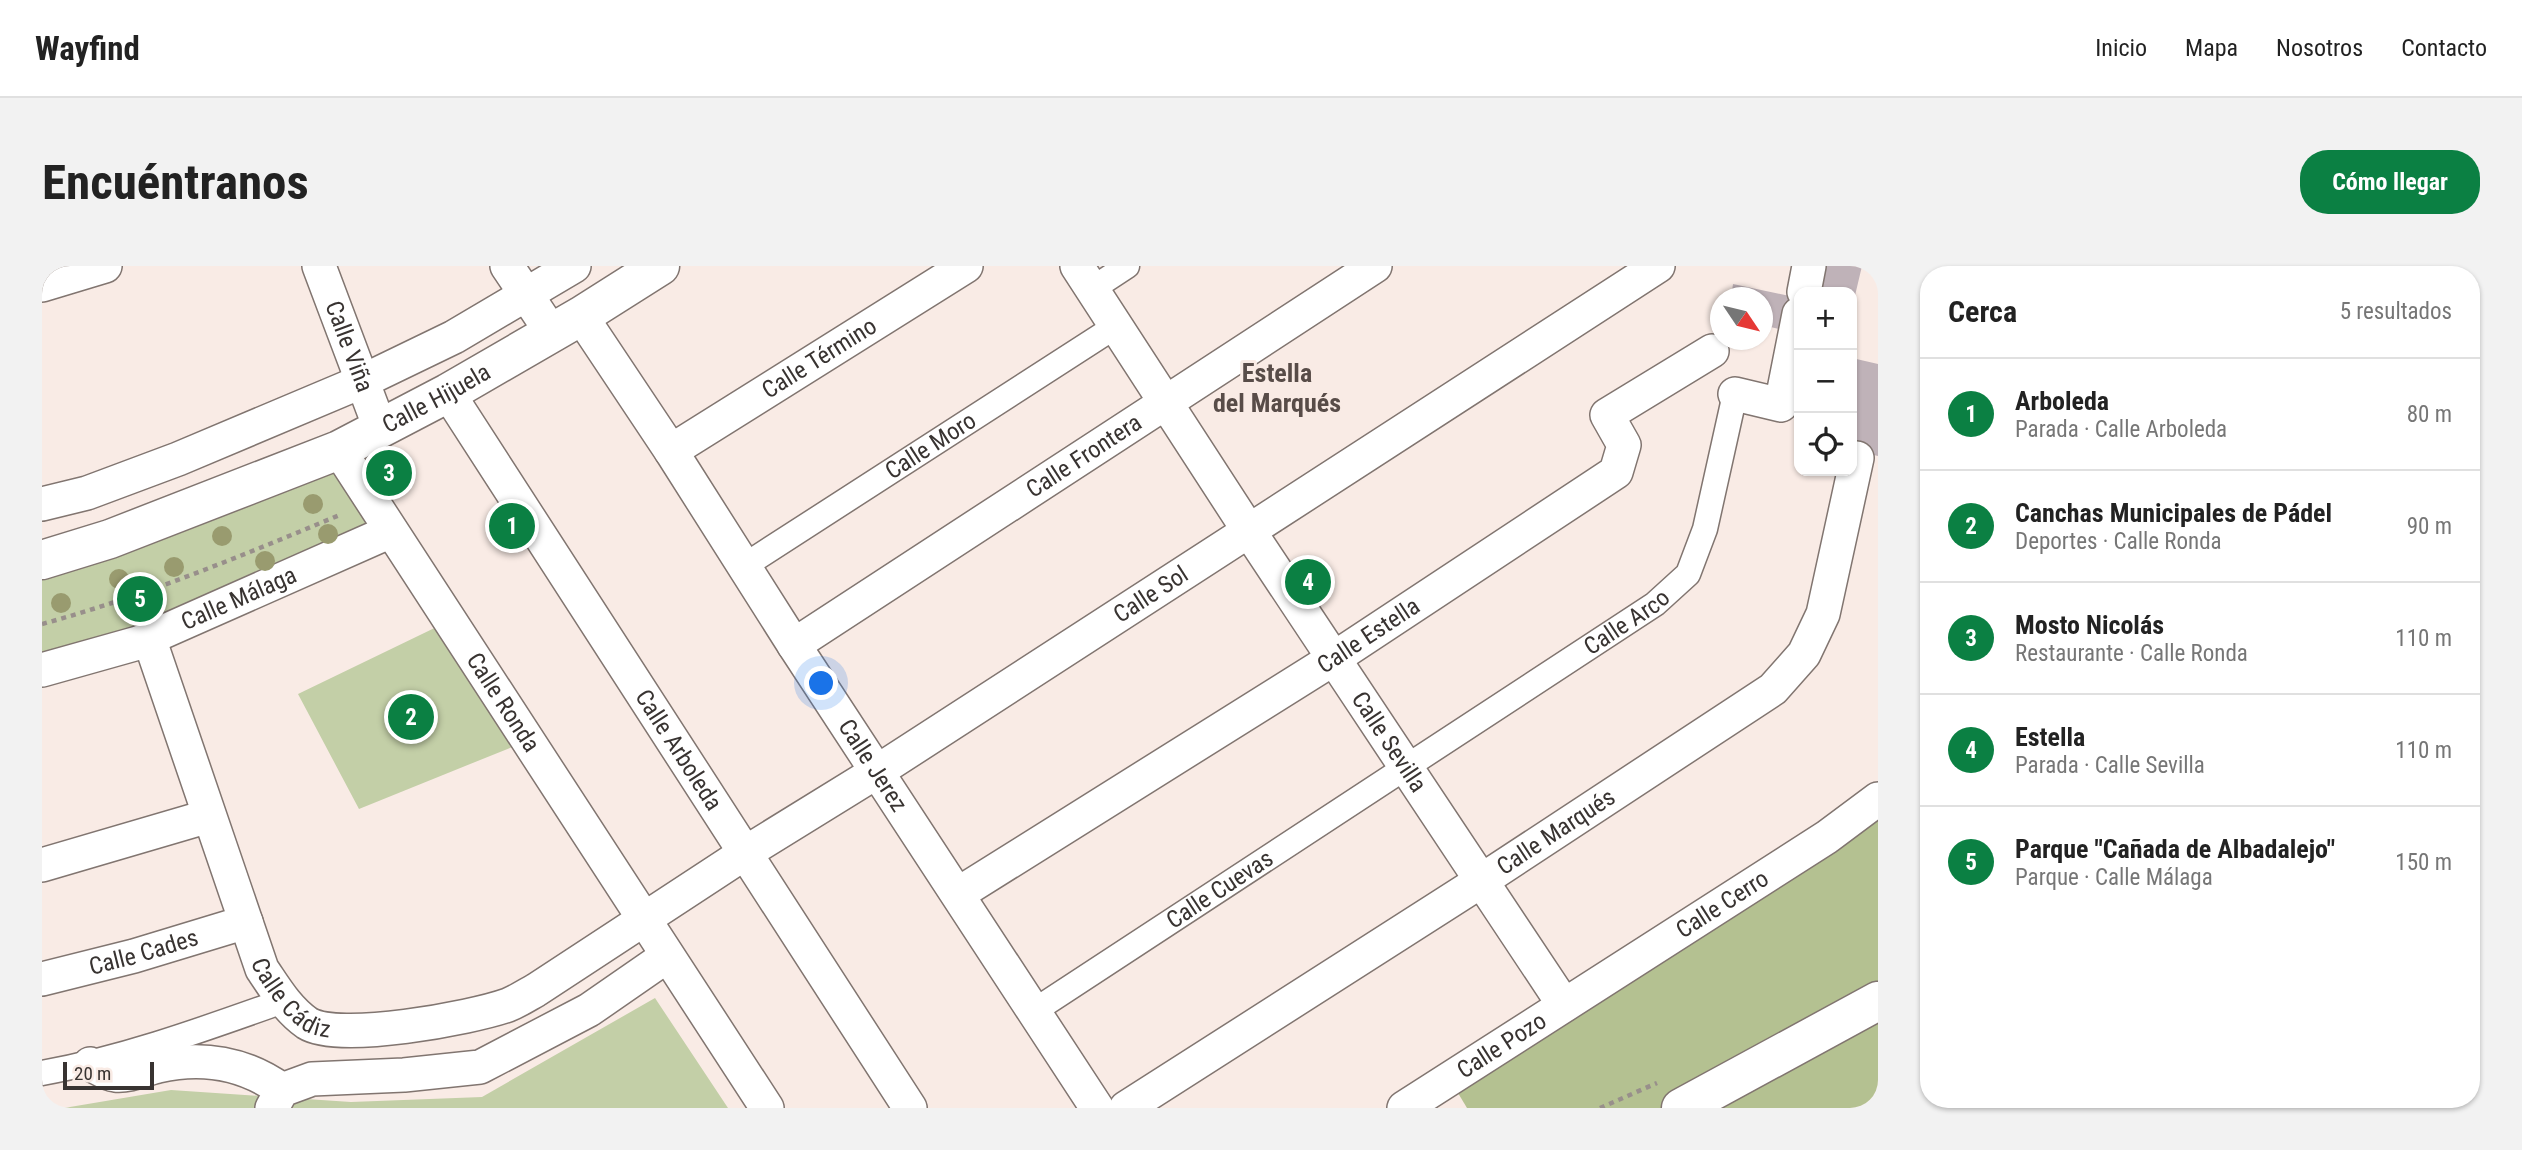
<!DOCTYPE html>
<html lang="es">
<head>
<meta charset="utf-8">
<style>
	body { margin:0; font-family:"Roboto Condensed",sans-serif; background:#f2f2f2; color:#222 }
	.controls { position:absolute; right:21px; top:21px; display:grid; overflow:hidden; border-radius:14px; box-shadow:0 2px 5px #0004 }
	.controls button { width:63px; height:63px; display:grid; place-items:center; padding:0; border:0; border-bottom:2px solid #e0e0e0; background:#fff; color:#222; font:35px sans-serif }
	.compass { position:absolute; left:1668px; top:21px; width:63px; height:63px; border-radius:50%; background:#fff; box-shadow:0 2px 5px #0004; rotate:125deg }
	.scale { position:absolute; left:21px; bottom:18px; width:91px; box-sizing:border-box; padding-left:7px; border:4px solid #383331; border-top:0; font-size:19px; line-height:24px; white-space:nowrap; color:#383331; -webkit-text-stroke:5px #f9ebe5; paint-order:stroke }
	.you { position:absolute; left:780px; top:418px; width:24px; height:24px; margin:-18px; border:5px solid #fff; border-radius:50%; background:#1a73e8; box-shadow:0 0 0 10px #1a73e833 }
	.badge { display:grid; place-items:center; width:46px; height:46px; border-radius:50%; background:#0b8043; color:#fff; font-size:23px; font-weight:700 }
	.pin { position:absolute; translate:-50% -50%; border:4px solid #fff; box-shadow:0 2px 7px #0006 }
	.list { margin:0; padding:0; list-style:none }
	h2 { display:flex; justify-content:space-between; align-items:center; height:91px; margin:0; padding:0 28px; font-size:30px }
	h2 small { font-size:23px; font-weight:400; color:#767676 }
	.list li { display:grid; grid-template-columns:46px 1fr auto; gap:21px; align-items:center; box-sizing:border-box; height:112px; padding:0 28px; border-top:2px solid #e0e0e0 }
	.list b { display:block; font-size:26px; white-space:nowrap }
	.list p { margin:0; font-size:23px; white-space:nowrap; color:#767676 }
	.list em { font-size:23px; font-style:normal; color:#767676 }
	.icon { flex:none; width:38px; height:38px; fill:none; stroke:currentColor; stroke-width:2; stroke-linecap:round; stroke-linejoin:round }
	.map { position:relative; flex:none; width:1836px; height:842px; overflow:hidden; border-radius:28px }
	header { display:flex; align-items:center; gap:42px; box-sizing:border-box; height:98px; padding:0 35px; background:#fff; border-bottom:2px solid #e0e0e0 }
	header strong { font-size:33px }
	nav { display:flex; gap:38px; margin-inline-start:auto; font-size:24px }
	.intro { display:flex; align-items:center; justify-content:space-between; box-sizing:border-box; height:168px; padding:0 42px }
	h1 { margin:0; font-size:49px }
	.button { padding:18px 32px; border-radius:28px; background:#0b8043; color:#fff; font-size:24px; font-weight:700 }
	main { display:flex; gap:42px; padding:0 42px }
	aside { flex:1; background:#fff; border-radius:28px; box-shadow:0 2px 5px #0004 }
	.map>svg:first-child { display:block }
	.green { fill:#c3cfa7 }
	.forest { fill:#b4c191 }
	.building { fill:#bfb2b8 }
	.lines { fill:none; stroke-linecap:round; stroke-linejoin:round }
	.pedestrian-casing { stroke:#817570; stroke-width:27 }
	.minor-casing { stroke:#817570; stroke-width:36 }
	.tertiary-casing { stroke:#817570; stroke-width:41 }
	.path { stroke:#988f8b; stroke-width:4.5; stroke-dasharray:5 5; stroke-linecap:butt }
	.pedestrian { stroke:#fff; stroke-width:24 }
	.minor { stroke:#fff; stroke-width:33 }
	.tertiary { stroke:#fff; stroke-width:38 }
	.tree { fill:#999b6f }
	.labels { text-anchor:middle; dominant-baseline:central; stroke-width:6; stroke-linejoin:round; paint-order:stroke }
	.street-label { font-size:24px; fill:#383331; stroke:#f9ebe5 }
	.neighbourhood-label { font-size:26px; font-weight:bold; fill:#584c48; stroke:#f9ebe5 }
</style>
</head>
<body>
<header>
<strong>Wayfind</strong>
<nav><a>Inicio</a><a>Mapa</a><a>Nosotros</a><a>Contacto</a></nav>
</header>
<div class="intro"><h1>Encuéntranos</h1><a class="button">Cómo llegar</a></div>
<main>
<div class="map">
<svg width="1836" height="842" viewBox="0 0 1836 842">
	<rect width="100%" height="100%" fill="#f9ebe5"/>
	<path class="green" d="M297 184 349 265 0 404V294Z
		M407 355 485 475 317 543 256 428Z
		M613 732 686 842H22L129 824 309 836 440 831Z"/>
	<path class="forest" d="M1836 554V842H1425L1416 827Z"/>
	<path class="building" d="M1773 0H1820L1811 38 1810 26H1768Z
		M1691 18 1757 32 1749 66 1720 59V32H1689Z
		M1810 92 1836 98V190L1810 184Z"/>
	<g class="lines">
		<g class="pedestrian-casing">
			<g id="pedestrian">
				<path d="M1050 23 1085 0"/>
				<path id="s1" d="M702 300 1074 60"/>
				<path id="s2" d="M992 745 1613 338 1646 308 1663 263 1693 128"/>
				<path d="M0 807C83 792 162 763 241 735"/>
			</g>
		</g>
		<g class="minor-casing">
			<g id="minor">
				<path id="s3" d="M277 0 338 162"/>
				<path d="M465 0 510 67"/>
				<path id="s4" d="M1035 0 1207 265 1522 739"/>
				<path d="M0 19 63 0"/>
				<path d="M1762 26 1767 0"/>
				<path id="s5" d="M539 50 629 185 752 379 1055 842"/>
				<path id="s6" d="M406 127 868 842"/>
				<path d="M1693 128 1739 139 1757 48"/>
				<path id="s7" d="M297 184 725 842"/>
				<path id="s8" d="M629 185 924 0"/>
				<path d="M0 238 45 227 136 193 321 115 412 71 532 0"/>
				<path id="s9" d="M107 372 220 703C233 722 245 743 265 757 296 777 430 752 466 739 476 735 485 729 494 724L703 587 836 505 1616 0"/>
				<path id="s10" d="M752 379 1333 0"/>
				<path id="s11" d="M0 404 96 377 349 265"/>
				<path d="M0 599 167 550"/>
				<path id="s12" d="M916 628 1291 393 1574 206 1582 179 1565 149 1670 85"/>
				<path id="s13" d="M0 713 92 690 204 656"/>
				<path d="M48 798C56 802 65 808 73 809 85 811 104 803 116 800 160 790 203 797 240 824"/>
				<path d="M230 842 240 824 270 813 362 809 438 801 547 744 625 690"/>
				<path id="s14" d="M1084 842 1439 615 1731 423 1762 388 1781 348 1815 192"/>
				<path id="s15" d="M1362 842 1785 571 1836 533"/>
			</g>
		</g>
		<g class="tertiary-casing">
			<g id="tertiary">
				<path id="s16" d="M0 294 68 273 297 184 406 127 539 50 618 0"/>
				<path d="M1639 842 1836 735"/>
			</g>
		</g>
		<path class="path" d="M0 358C103 330 202 289 300 248
			M1558 842 1615 817"/>
		<use href="#pedestrian" class="pedestrian"/>
		<use href="#minor" class="minor"/>
		<use href="#tertiary" class="tertiary"/>
	</g>
	<g class="tree">
		<circle cx="271" cy="238" r="10"/>
		<circle cx="286" cy="268" r="10"/>
		<circle cx="180" cy="270" r="10"/>
		<circle cx="223" cy="295" r="10"/>
		<circle cx="132" cy="301" r="10"/>
		<circle cx="77" cy="313" r="10"/>
		<circle cx="19" cy="337" r="10"/>
		<circle cx="99" cy="345" r="10"/>
	</g>
	<g class="labels">
		<g class="street-label">
			<text stroke="none"><textPath href="#s3" startOffset="86">Calle Viña</textPath></text>
			<text stroke="none"><textPath href="#s8" startOffset="175">Calle Término</textPath></text>
			<text stroke="none"><textPath href="#s16" startOffset="427">Calle Hijuela</textPath></text>
			<text stroke="none"><textPath href="#s1" startOffset="222">Calle Moro</textPath></text>
			<text stroke="none"><textPath href="#s10" startOffset="346">Calle Frontera</textPath></text>
			<text stroke="none"><textPath href="#s9" startOffset="1388">Calle Sol</textPath></text>
			<text stroke="none"><textPath href="#s11" startOffset="210">Calle Málaga</textPath></text>
			<text stroke="none"><textPath href="#s2" startOffset="709">Calle Arco</textPath></text>
			<text stroke="none"><textPath href="#s12" startOffset="485">Calle Estella</textPath></text>
			<text stroke="none"><textPath href="#s7" startOffset="301">Calle Ronda</textPath></text>
			<text stroke="none"><textPath href="#s4" startOffset="569">Calle Sevilla</textPath></text>
			<text stroke="none"><textPath href="#s6" startOffset="425">Calle Arboleda</textPath></text>
			<text stroke="none"><textPath href="#s5" startOffset="536">Calle Jerez</textPath></text>
			<text stroke="none"><textPath href="#s14" startOffset="511">Calle Marqués</textPath></text>
			<text stroke="none"><textPath href="#s2" startOffset="222">Calle Cuevas</textPath></text>
			<text stroke="none"><textPath href="#s15" startOffset="378">Calle Cerro</textPath></text>
			<text stroke="none"><textPath href="#s13" startOffset="105">Calle Cades</textPath></text>
			<text stroke="none"><textPath href="#s9" startOffset="392">Calle Cádiz</textPath></text>
			<text stroke="none"><textPath href="#s15" startOffset="116">Calle Pozo</textPath></text>
		</g>
		<g class="neighbourhood-label">
			<text x="1235" y="107">Estella<tspan x="1235" dy="30">del Marqués</tspan></text>
		</g>
	</g>
</svg>
<div class="controls">
<button>+</button>
<button>−</button>
<button><svg class="icon" aria-label="locate" viewBox="0 0 24 24"><circle cx="12" cy="12" r="6"/><path d="M12 2v4M12 18v4M2 12h4M18 12h4"/></svg></button>
</div>
<svg class="compass" viewBox="-18 -18 36 36"><path d="M0-13l5 13h-10z" fill="#e53935"/><path d="M0 13l5-13h-10z" fill="#767676"/></svg>
<div class="scale">20 m</div>
<div class="you"></div>
<div class="pin badge" style="left:470px;top:260px">1</div>
<div class="pin badge" style="left:369px;top:451px">2</div>
<div class="pin badge" style="left:347px;top:207px">3</div>
<div class="pin badge" style="left:1266px;top:316px">4</div>
<div class="pin badge" style="left:98px;top:333px">5</div>
</div>
<aside>
<h2>Cerca<small>5 resultados</small></h2>
<ul class="list">
<li><span class="badge">1</span><div><b>Arboleda</b><p>Parada · Calle Arboleda</p></div><em>80 m</em></li>
<li><span class="badge">2</span><div><b>Canchas Municipales de Pádel</b><p>Deportes · Calle Ronda</p></div><em>90 m</em></li>
<li><span class="badge">3</span><div><b>Mosto Nicolás</b><p>Restaurante · Calle Ronda</p></div><em>110 m</em></li>
<li><span class="badge">4</span><div><b>Estella</b><p>Parada · Calle Sevilla</p></div><em>110 m</em></li>
<li><span class="badge">5</span><div><b>Parque &quot;Cañada de Albadalejo&quot;</b><p>Parque · Calle Málaga</p></div><em>150 m</em></li>
</ul>
</aside>
</main>
</body>
</html>
